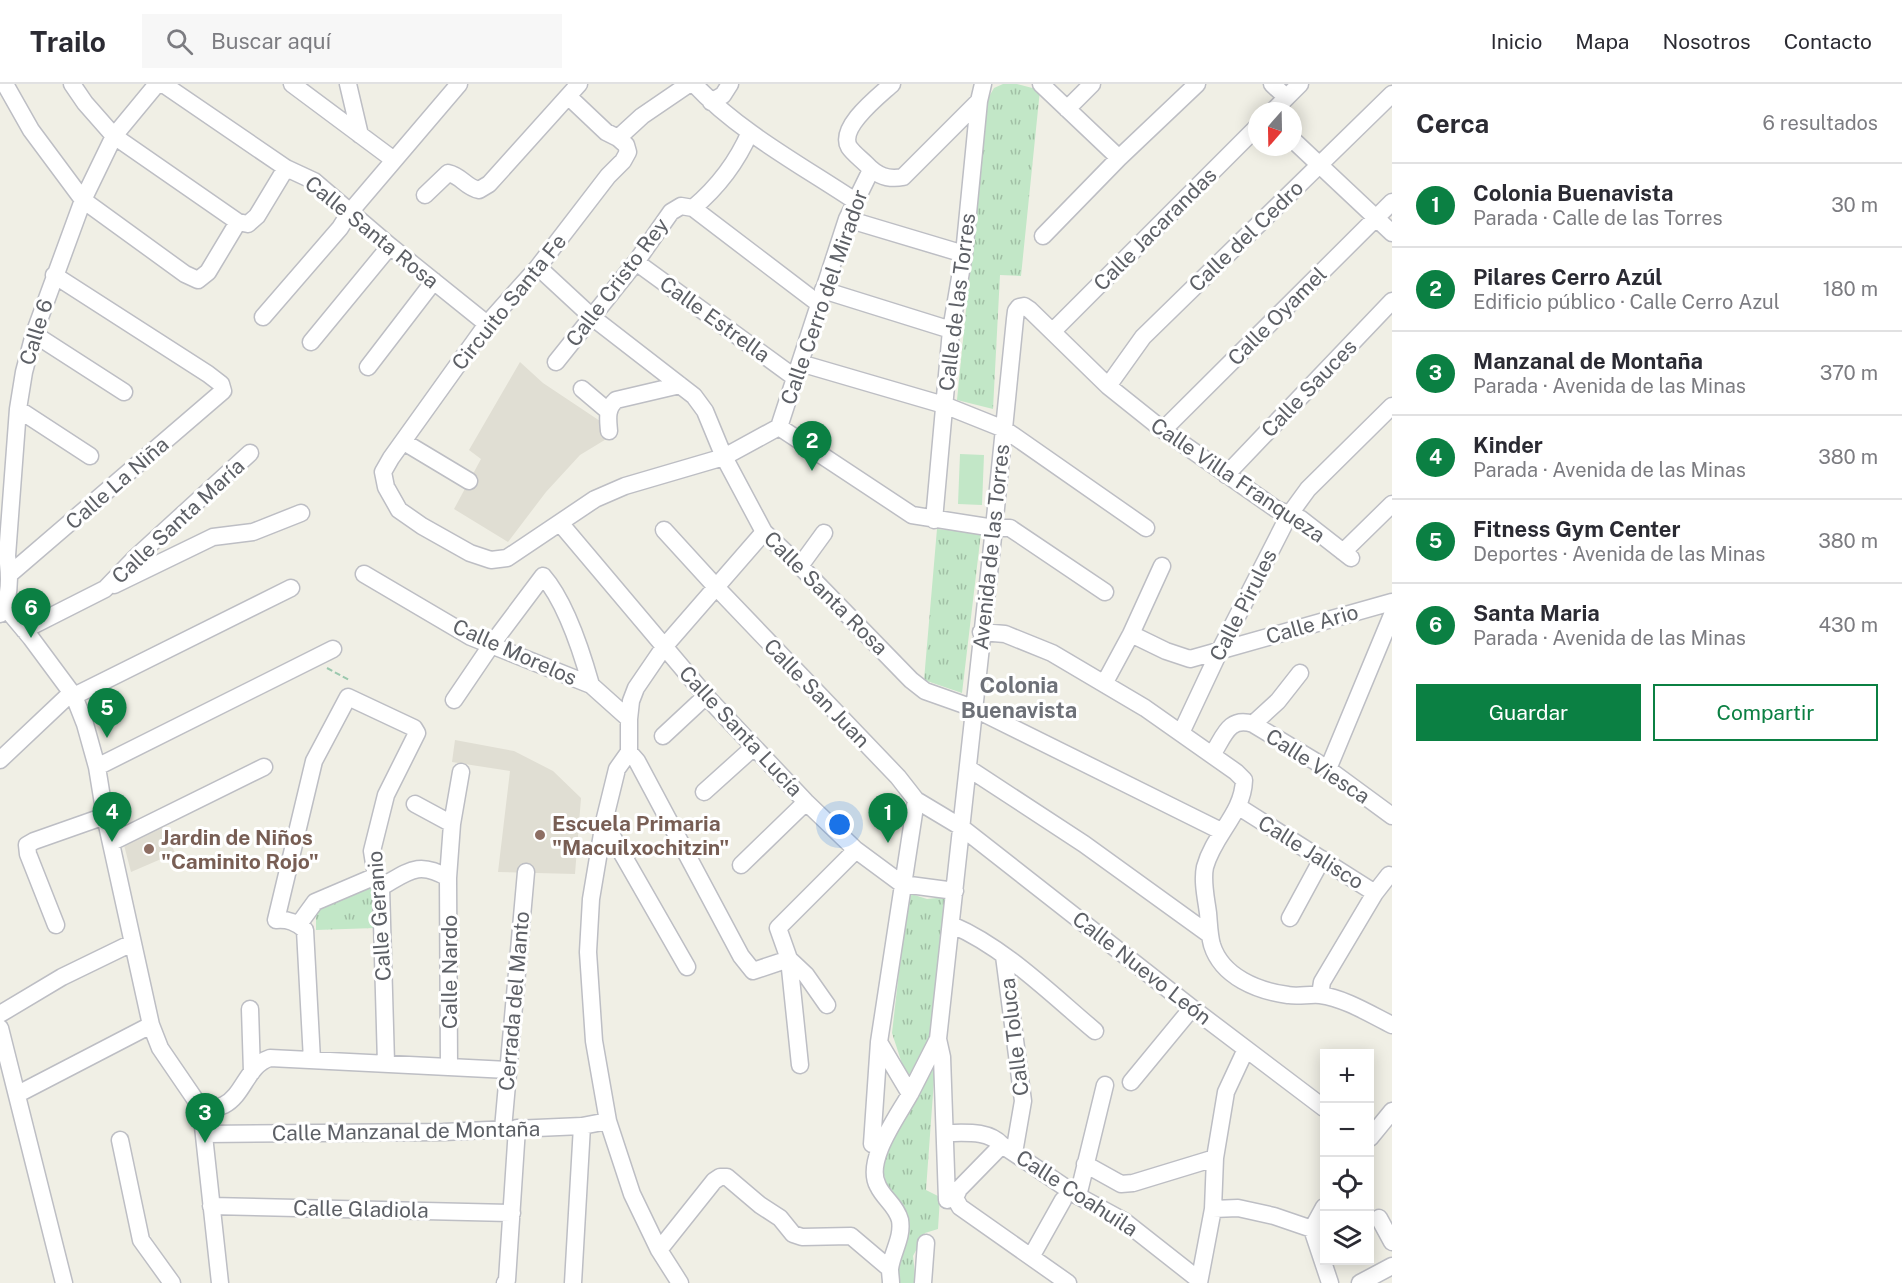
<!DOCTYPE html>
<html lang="es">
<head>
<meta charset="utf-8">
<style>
	body { margin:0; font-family:"Public Sans",sans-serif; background:#f7f7f7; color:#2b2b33 }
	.controls { position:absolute; right:18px; bottom:18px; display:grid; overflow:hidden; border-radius:0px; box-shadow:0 3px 15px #0003 }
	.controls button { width:54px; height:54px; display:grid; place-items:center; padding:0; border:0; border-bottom:2px solid #e1e1e2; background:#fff; color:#2b2b33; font:30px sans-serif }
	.compass { position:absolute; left:1248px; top:18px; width:54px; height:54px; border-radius:50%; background:#fff; box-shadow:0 3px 15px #0003; rotate:200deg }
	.you { position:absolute; left:840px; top:741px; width:21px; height:21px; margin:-15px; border:4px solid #fff; border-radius:50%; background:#1a73e8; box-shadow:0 0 0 9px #1a73e833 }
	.badge { display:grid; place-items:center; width:39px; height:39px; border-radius:50%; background:#0b8043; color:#fff; font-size:20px; font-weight:700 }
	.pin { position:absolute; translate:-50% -50px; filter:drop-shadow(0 2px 3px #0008) }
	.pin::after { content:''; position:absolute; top:32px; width:21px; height:18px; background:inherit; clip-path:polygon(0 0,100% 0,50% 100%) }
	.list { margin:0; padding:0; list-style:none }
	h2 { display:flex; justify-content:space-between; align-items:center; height:78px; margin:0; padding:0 24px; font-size:26px }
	h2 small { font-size:20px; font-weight:400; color:#7c7c81 }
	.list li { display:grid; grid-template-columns:39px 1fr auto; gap:18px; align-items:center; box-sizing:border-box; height:84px; padding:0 24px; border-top:2px solid #e1e1e2 }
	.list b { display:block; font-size:22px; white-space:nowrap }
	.list p { margin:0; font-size:20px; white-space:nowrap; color:#7c7c81 }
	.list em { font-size:20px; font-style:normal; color:#7c7c81 }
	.actions { display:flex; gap:12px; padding:18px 24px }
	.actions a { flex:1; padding:14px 0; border:2px solid #0b8043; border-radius:0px; text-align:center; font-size:21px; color:#0b8043 }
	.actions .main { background:#0b8043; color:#fff }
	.icon { flex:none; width:33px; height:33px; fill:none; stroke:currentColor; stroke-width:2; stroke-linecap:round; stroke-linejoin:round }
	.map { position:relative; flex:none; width:1392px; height:1199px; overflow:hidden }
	header { display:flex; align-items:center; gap:36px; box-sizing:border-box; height:84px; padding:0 30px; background:#fff; border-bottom:2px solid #e1e1e2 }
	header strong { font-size:28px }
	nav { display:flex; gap:33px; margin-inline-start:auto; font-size:21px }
	.search { width:420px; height:54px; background:#f7f7f7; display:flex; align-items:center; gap:15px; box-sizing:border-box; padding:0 21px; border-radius:0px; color:#7c7c81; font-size:22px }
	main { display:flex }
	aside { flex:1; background:#fff }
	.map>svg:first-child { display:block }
	.education { fill:#e0ded3 }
	.grass { fill:#c2e7c7 }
	.park { fill:url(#park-tufts) }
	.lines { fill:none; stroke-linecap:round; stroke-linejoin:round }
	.minor-casing { stroke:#bdbec4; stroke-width:19 }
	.path { stroke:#9bc8ae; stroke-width:2; stroke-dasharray:6 3; stroke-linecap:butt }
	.minor { stroke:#fff; stroke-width:16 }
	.education-dot { fill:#8d6e63; stroke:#fff; stroke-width:2 }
	.labels { text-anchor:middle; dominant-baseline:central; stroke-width:6; stroke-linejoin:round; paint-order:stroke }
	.street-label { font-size:21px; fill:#5d6066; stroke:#fff }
	.education-label { font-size:21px; font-weight:bold; fill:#785e54; stroke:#fff; text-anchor:start }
	.neighbourhood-label { font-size:22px; font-weight:bold; fill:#6e7178; stroke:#fff }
</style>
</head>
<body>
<header>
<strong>Trailo</strong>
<div class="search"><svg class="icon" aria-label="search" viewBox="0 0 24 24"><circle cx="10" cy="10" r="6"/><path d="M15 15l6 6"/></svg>Buscar aquí</div>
<nav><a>Inicio</a><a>Mapa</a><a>Nosotros</a><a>Contacto</a></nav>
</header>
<main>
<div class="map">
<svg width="1392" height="1199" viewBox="0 0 1392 1199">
	<defs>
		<pattern id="park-tufts" width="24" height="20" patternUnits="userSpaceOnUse" patternTransform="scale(1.5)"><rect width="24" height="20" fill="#c2e7c7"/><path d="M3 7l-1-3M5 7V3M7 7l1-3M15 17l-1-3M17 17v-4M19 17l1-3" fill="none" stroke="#a1bfa5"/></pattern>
	</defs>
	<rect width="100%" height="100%" fill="#f0efe5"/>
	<path class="education" d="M520 278 543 299 606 341 608 354 580 371 546 408 508 458 454 425 481 375 469 366Z
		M455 656 514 667 553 687 581 714 575 790 498 788 510 687 452 678Z
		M163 741 175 769 131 788 124 761Z"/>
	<path class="grass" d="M960 370 984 371 982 421 958 420Z"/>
	<path class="park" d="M1003 0H1017L1040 6 1021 192 1000 191 993 325 957 316 987 16 994 4Z
		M937 445 981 449 962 609 924 596Z
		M372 798 375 844 316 846V819Z
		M908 809 927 815 946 813 933 945 910 990 905 989 892 949Z
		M935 982 926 1106 940 1113 938 1145 925 1149 913 1172 916 1199H894L904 1149 886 1100 883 1086 884 1071 929 983Z"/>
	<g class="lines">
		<g class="minor-casing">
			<path id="minor" d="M5 0 31 46 83 116 185 190 198 196 208 188 238 138 248 140 257 132 286 84
				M72 0 85 19 114 52 238 138
				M163 0 286 84 314 97 390 162 487 240
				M292 0 394 76
				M348 0 360 51
				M694 0C739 48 801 81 855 117
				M892 0C879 12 838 43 849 63 853 69 861 75 866 80 877 92 888 96 903 93L979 17
				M1041 0 1119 74
				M1272 0 1286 13
				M569 13 606 48 618 54 626 61 628 68 623 77 608 92 538 183 487 240 391 374 383 388 386 403 399 426 422 442 470 469 491 476 507 474 595 415 625 402 724 373 779 343 847 135 871 86
				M711 18 723 11 730 0
				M1067 25 1092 0
				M1273 27 1300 0
				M618 54 642 32 689 0
				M1293 56 1392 149
				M425 111 448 89C462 92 465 103 479 106L489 100 579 0
				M693 124 819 220
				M847 135 964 170
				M1043 152 1119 74 1197 0
				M636 178 794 293
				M538 183 592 233 694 312 705 327 724 373 764 448 800 482 911 596 925 607 973 624 1221 747
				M823 206 951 246
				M263 233 340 144 350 128 459 0
				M1053 247 1257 43
				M34 250 124 308
				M311 258 390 162
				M556 278 636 178 671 128 681 122 693 124C718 103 737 78 750 48
				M800 279 944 321 1004 345 1146 444
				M368 283 434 197
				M1108 302 1143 253 1392 10
				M582 305 608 327
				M18 325 90 372
				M779 343 912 431 994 444H1010L1105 508
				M1163 346 1392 118
				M609 347C608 335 606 325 616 316L680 301
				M404 358 469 397
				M1226 391 1392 217
				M934 436 951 246 964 170 979 17 983 0
				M560 439 706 612 806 718 856 766 902 800 955 807
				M664 446 717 504 898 693 916 716 961 743 1192 924 1324 1024
				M1343 468 1392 420
				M800 482 824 449
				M10 490 223 307 221 300 208 290 54 191
				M364 490 471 553 591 601 629 635
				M114 501 213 453 253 448 301 429
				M5 523 31 554 74 612 85 640 97 683 105 732 151 941 160 964 201 1024 220 1199
				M0 530C11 514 10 491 7 472L18 325 24 288 34 250 83 116 114 52 157 0
				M24 546 105 505 134 475 250 369
				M981 548 1005 550 1052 569 1145 624 1236 688 1244 696C1243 730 1214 750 1205 783 1202 797 1206 814 1208 829 1209 839 1209 850 1212 861 1222 893 1258 907 1288 911 1298 913 1309 910 1320 911 1344 914 1370 930 1392 941
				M1131 550 1166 567 1190 575 1392 518
				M1104 600 1131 550 1162 482
				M74 612 291 504
				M454 616 492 560 543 492C565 517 582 569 591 601
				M1253 640 1278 617 1300 589
				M1181 649 1220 566 1289 431 1308 405 1392 322
				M663 652 706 612
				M629 668 637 677 741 872 753 887 789 875
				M1212 671C1224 653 1228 632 1253 640L1328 685 1392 732
				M0 676 71 609
				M97 683 333 565
				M968 684 1084 760 1210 851
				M1328 685 1392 531
				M704 708 754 663
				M415 720 452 740
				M1239 723 1375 809 1322 898 1320 911
				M604 738 687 883
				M112 758 264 683
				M741 781 806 718
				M381 803C408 788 418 776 448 794
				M1375 809 1389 791
				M1290 834 1322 775
				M299 840 315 818 376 792
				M56 841 28 770 27 761 34 757 105 732
				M952 841C1004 863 1051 910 1095 947
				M1004 872 1023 1017 1014 1069
				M789 875 800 981
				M827 921 806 891 789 875 778 844 856 766
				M250 925 252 988
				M0 930 62 893 132 859
				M0 944 64 1199
				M938 955 942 973 947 1116
				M312 976 305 846C296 838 288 835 276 836L314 677 348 613 414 644 417 649 386 711 372 767 376 792 381 803 386 979
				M449 983 448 794 452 740 461 688
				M1131 998 1192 924
				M18 1010 151 941
				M910 1010 938 955 994 444 1015 235 1016 227 1019 223 1024 222 1030 226 1108 302 1163 346 1276 425 1301 435 1351 474
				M201 1024C208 1024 218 1024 224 1021 244 1011 247 981 270 974L508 986
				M503 1045 526 788
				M946 1049C965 1049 988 1046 1002 1061L1078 1112 1124 1137 1199 1196
				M204 1050 443 1048 582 1042 608 1037
				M1370 1054 1392 1027
				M120 1056 141 1156 172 1199
				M872 1060 879 958
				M1002 1061 959 1105 955 1114 960 1123 1068 1199
				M1085 1080 1121 1100 1133 1099 1215 1074
				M1078 1112 1105 1001
				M211 1122 512 1129
				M1324 1123 1312 1145 1330 1199
				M1213 1125 1238 1124 1274 1132 1312 1145
				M1379 1134 1392 1158
				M659 1166 714 1097 720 1093H727L760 1121 780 1134 793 1150 802 1153 851 1152 890 1185
				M1031 1173 1063 1116
				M505 1199 507 1196 517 1044
				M573 1199 582 1042
				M680 1199 659 1166 632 1110 608 1037 594 957 588 868 591 815 604 738 617 685 629 668V635L631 617 636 604 664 563 764 448
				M891 1199C891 1195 890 1190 890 1185 892 1168 903 1154 900 1136 896 1121 884 1115 878 1102 864 1077 898 1032 910 1010L879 958 916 716
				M923 1199 926 1159
				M1199 1199 1213 1125 1215 1074 1226 1008 1246 965
				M1360 1199 1392 1182"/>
		</g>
		<path class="path" d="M327 584 349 596V598"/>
		<use href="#minor" class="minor"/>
	</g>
	<g class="education-dot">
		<circle cx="540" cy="751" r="6"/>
		<circle cx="149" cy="765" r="6"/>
	</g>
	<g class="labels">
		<g class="street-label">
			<text transform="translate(1155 145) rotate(-45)">Calle Jacarandas</text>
			<text transform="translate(372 148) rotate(39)">Calle Santa Rosa</text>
			<text transform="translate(1246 152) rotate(-44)">Calle del Cedro</text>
			<text transform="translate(617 198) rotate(-53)">Calle Cristo Rey</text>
			<text transform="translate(824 213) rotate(-71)">Calle Cerro del Mirador</text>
			<text transform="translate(509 218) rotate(-51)">Circuito Santa Fe</text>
			<text transform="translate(957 218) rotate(-83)">Calle de las Torres</text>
			<text transform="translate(1277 232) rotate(-45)">Calle Oyamel</text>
			<text transform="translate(715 235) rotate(36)">Calle Estrella</text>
			<text transform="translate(36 248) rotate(-73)">Calle 6</text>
			<text transform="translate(1309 304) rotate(-46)">Calle Sauces</text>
			<text transform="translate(1238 396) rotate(34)">Calle Villa Franqueza</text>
			<text transform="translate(117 399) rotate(-41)">Calle La Niña</text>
			<text transform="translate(178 437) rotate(-43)">Calle Santa María</text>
			<text transform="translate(991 463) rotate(-84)">Avenida de las Torres</text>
			<text transform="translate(826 509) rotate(45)">Calle Santa Rosa</text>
			<text transform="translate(1243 521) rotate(-63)">Calle Pirules</text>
			<text transform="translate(1312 540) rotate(-16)">Calle Ario</text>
			<text transform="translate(515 568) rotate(24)">Calle Morelos</text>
			<text transform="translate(817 609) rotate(46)">Calle San Juan</text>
			<text transform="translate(741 647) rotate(47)">Calle Santa Lucía</text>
			<text transform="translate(1318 682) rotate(33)">Calle Viesca</text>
			<text transform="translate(1311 768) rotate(32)">Calle Jalisco</text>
			<text transform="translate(379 832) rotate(-94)">Calle Geranio</text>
			<text transform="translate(1142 884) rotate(38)">Calle Nuevo León</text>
			<text transform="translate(449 888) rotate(-90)">Calle Nardo</text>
			<text transform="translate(514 917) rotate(-85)">Cerrada del Manto</text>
			<text transform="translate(1014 953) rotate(-97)">Calle Toluca</text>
			<text transform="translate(406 1047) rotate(-1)">Calle Manzanal de Montaña</text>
			<text transform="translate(1077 1109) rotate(33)">Calle Coahuila</text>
			<text transform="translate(361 1125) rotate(1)">Calle Gladiola</text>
		</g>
		<g class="education-label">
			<text x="552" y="739">Escuela Primaria<tspan x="552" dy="24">"Macuilxochitzin"</tspan></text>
			<text x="161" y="753">Jardin de Niños<tspan x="161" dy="24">"Caminito Rojo"</tspan></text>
		</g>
		<g class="neighbourhood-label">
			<text x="1019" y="601">Colonia<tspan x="1019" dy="25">Buenavista</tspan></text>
		</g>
	</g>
</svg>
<div class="controls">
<button>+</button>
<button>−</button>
<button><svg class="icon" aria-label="locate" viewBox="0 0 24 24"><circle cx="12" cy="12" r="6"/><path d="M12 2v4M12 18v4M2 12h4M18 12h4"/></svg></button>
<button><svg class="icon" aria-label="layers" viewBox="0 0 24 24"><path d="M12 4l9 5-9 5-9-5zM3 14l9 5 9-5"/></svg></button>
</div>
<svg class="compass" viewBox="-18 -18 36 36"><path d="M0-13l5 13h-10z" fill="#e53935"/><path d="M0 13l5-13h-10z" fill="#7c7c81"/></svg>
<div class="you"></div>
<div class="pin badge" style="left:888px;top:759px">1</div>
<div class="pin badge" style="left:812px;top:387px">2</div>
<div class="pin badge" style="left:205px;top:1059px">3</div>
<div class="pin badge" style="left:112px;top:758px">4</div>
<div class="pin badge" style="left:107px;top:654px">5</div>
<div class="pin badge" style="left:31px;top:554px">6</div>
</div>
<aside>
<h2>Cerca<small>6 resultados</small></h2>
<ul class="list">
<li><span class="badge">1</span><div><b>Colonia Buenavista</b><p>Parada · Calle de las Torres</p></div><em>30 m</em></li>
<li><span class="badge">2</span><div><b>Pilares Cerro Azúl</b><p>Edificio público · Calle Cerro Azul</p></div><em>180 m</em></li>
<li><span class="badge">3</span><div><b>Manzanal de Montaña</b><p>Parada · Avenida de las Minas</p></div><em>370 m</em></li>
<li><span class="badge">4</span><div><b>Kinder</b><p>Parada · Avenida de las Minas</p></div><em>380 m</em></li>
<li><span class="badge">5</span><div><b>Fitness Gym Center</b><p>Deportes · Avenida de las Minas</p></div><em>380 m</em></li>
<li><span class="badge">6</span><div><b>Santa Maria</b><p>Parada · Avenida de las Minas</p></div><em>430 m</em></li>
</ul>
<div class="actions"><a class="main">Guardar</a><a>Compartir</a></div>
</aside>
</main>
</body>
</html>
